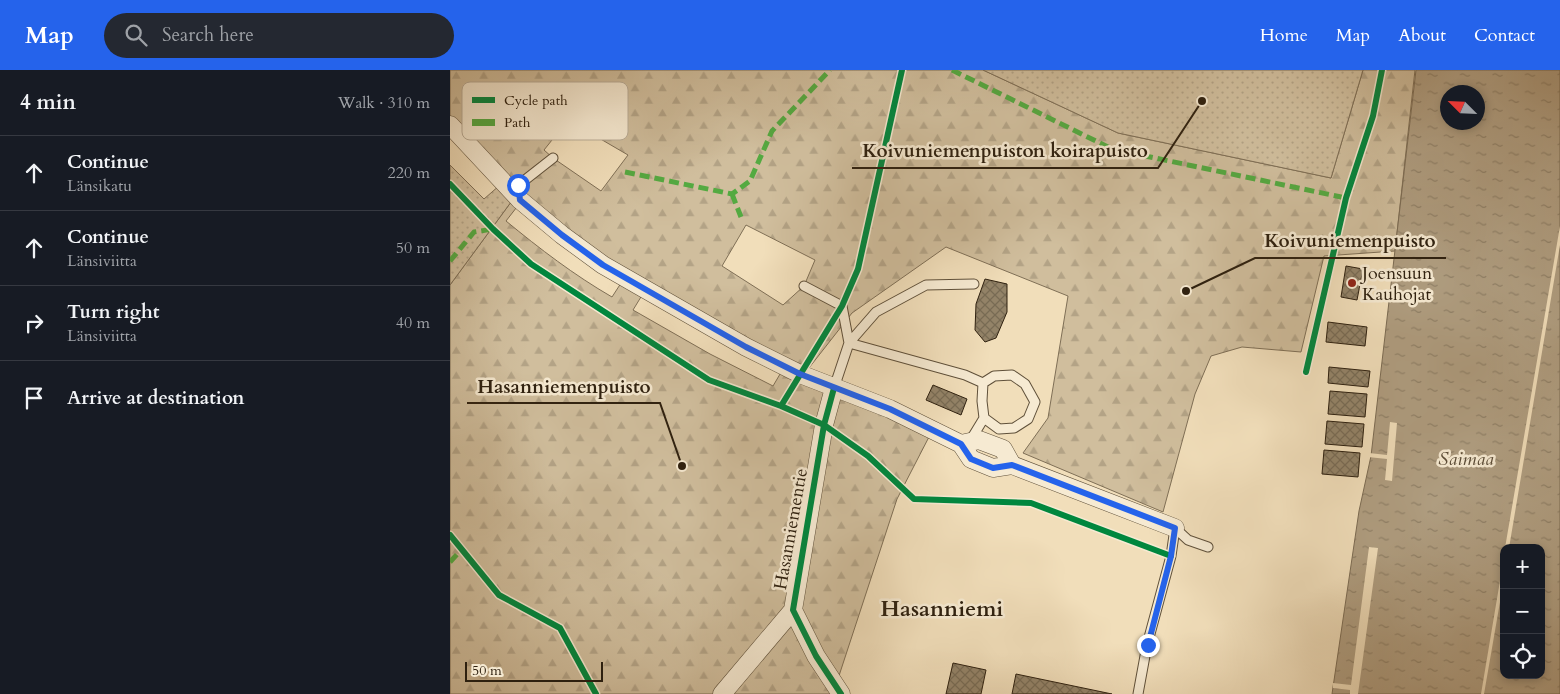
<!DOCTYPE html>
<html lang="en">
<head>
<meta charset="utf-8">
<style>
	body { margin:0; font-family:Cardo,serif; background:#242831; color:#f1f3f6 }
	.controls { position:absolute; right:15px; bottom:15px; display:grid; overflow:hidden; border-radius:10px; box-shadow:0 2px 8px #0003 }
	.controls button { width:45px; height:45px; display:grid; place-items:center; padding:0; border:0; border-bottom:1px solid #363941; background:#171b24; color:#f1f3f6; font:25px sans-serif }
	.compass { position:absolute; left:990px; top:15px; width:45px; height:45px; border-radius:50%; background:#171b24; box-shadow:0 2px 8px #0003; rotate:294deg }
	.scale { position:absolute; left:15px; bottom:12px; width:138px; box-sizing:border-box; padding-left:5px; border:2px solid #2e200f; border-top:0; font-size:14px; line-height:18px; white-space:nowrap; color:#2e200f; -webkit-text-stroke:4px #f6ead2; paint-order:stroke }
	.stop { position:absolute; width:15px; height:15px; margin:-11px; border:4px solid #2563eb; border-radius:50%; background:#fff }
	.stop.end { background:#2563eb; border-color:#fff; box-shadow:0 1px 5px #0008 }
	.list { margin:0; padding:0; list-style:none }
	h2 { display:flex; justify-content:space-between; align-items:center; height:65px; margin:0; padding:0 20px; font-size:21px }
	h2 small { font-size:16px; font-weight:400; color:#9ea1a6 }
	.list li { display:grid; grid-template-columns:32px 1fr auto; gap:15px; align-items:center; box-sizing:border-box; height:75px; padding:0 20px; border-top:1px solid #363941 }
	.list b { display:block; font-size:19px; white-space:nowrap }
	.list p { margin:0; font-size:16px; white-space:nowrap; color:#9ea1a6 }
	.list em { font-size:16px; font-style:normal; color:#9ea1a6 }
	.icon { flex:none; width:28px; height:28px; fill:none; stroke:currentColor; stroke-width:2; stroke-linecap:round; stroke-linejoin:round }
	.map { position:relative; flex:none; width:1110px; height:624px; overflow:hidden }
	header { display:flex; align-items:center; gap:30px; box-sizing:border-box; height:70px; padding:0 25px; background:#2563eb; color:#fff }
	header strong { font-size:24px }
	nav { display:flex; gap:28px; margin-inline-start:auto; font-size:18px }
	.search { width:350px; height:45px; background:#242831; display:flex; align-items:center; gap:12px; box-sizing:border-box; padding:0 18px; border-radius:28px; color:#9ea1a6; font-size:19px }
	main { display:flex }
	aside { flex:1; background:#171b24 }
	.map>svg:first-child { display:block }
	.forest { fill:url(#forest-firs); stroke:#7f6f56; fill-rule:evenodd }
	.park { fill:url(#park-dots); stroke:#7f6f56 }
	.water { fill:url(#water-ripples); stroke:#7b6b53; fill-rule:evenodd }
	.pier { fill:#f1deba }
	.building { fill:url(#building-cross-hatch); stroke:#2e200f }
	.lines { fill:none; stroke-linecap:round; stroke-linejoin:round }
	.service-casing { stroke:#5f503a; stroke-width:11 }
	.minor-casing { stroke:#5f503a; stroke-width:19 }
	.service { stroke:#f6ead2; stroke-width:9 }
	.minor { stroke:#f6ead2; stroke-width:18 }
	.quiet { stroke:#54aa41; stroke-width:5; stroke-dasharray:10 5; stroke-linecap:butt }
	.cycleway-casing { stroke:#f6ead2; stroke-width:9 }
	.cycleway { stroke:#00873e; stroke-width:6 }
	.route { stroke:#2563eb; stroke-width:6 }
	.poi-dot { fill:#8f2418; stroke:#f6ead2; stroke-width:2 }
	.labels { text-anchor:middle; dominant-baseline:central; stroke-width:5; stroke-linejoin:round; paint-order:stroke }
	.poi-label { font-size:18px; fill:#2e200f; stroke:#f6ead2; text-anchor:start }
	.street-label { font-size:18px; fill:#2e200f; stroke:#f6ead2 }
	.water-label { font-size:19px; font-style:italic; fill:#5b4c37; stroke:#f6ead2 }
	.district-label { font-size:22px; font-weight:bold; fill:#2e200f; stroke:#f6ead2 }
	.key { fill:#f6ead2; stroke:#baad98; stroke-width:1 }
	.key-label { font-size:14px; fill:#2e200f }
	.leader { fill:none; stroke:#2e200f; stroke-width:2 }
	.callout-dot { fill:#2e200f; stroke:#f6ead2; stroke-width:2 }
	.callout-label { font-size:19px; text-anchor:middle; font-weight:bold; fill:#2e200f; stroke:#f6ead2; stroke-width:5; stroke-linejoin:round; paint-order:stroke }
</style>
</head>
<body>
<header>
<strong>Map</strong>
<div class="search"><svg class="icon" aria-label="search" viewBox="0 0 24 24"><circle cx="10" cy="10" r="6"/><path d="M15 15l6 6"/></svg>Search here</div>
<nav><a>Home</a><a>Map</a><a>About</a><a>Contact</a></nav>
</header>
<main>
<aside>
<h2>4 min<small>Walk · 310 m</small></h2>
<ul class="list">
<li><svg class="icon" aria-label="ahead" viewBox="0 0 24 24"><path d="M12 20V5M6 11l6-6 6 6"/></svg><div><b>Continue</b><p>Länsikatu</p></div><em>220 m</em></li>
<li><svg class="icon" aria-label="ahead" viewBox="0 0 24 24"><path d="M12 20V5M6 11l6-6 6 6"/></svg><div><b>Continue</b><p>Länsiviitta</p></div><em>50 m</em></li>
<li><svg class="icon" aria-label="right" viewBox="0 0 24 24"><path d="M7 20v-9h11M14 6l5 5-5 5"/></svg><div><b>Turn right</b><p>Länsiviitta</p></div><em>40 m</em></li>
<li><svg class="icon" aria-label="arrive" viewBox="0 0 24 24"><path d="M6 21V4h12l-3 4 3 4H6"/></svg><div><b>Arrive at destination</b></div></li>
</ul>
</aside>
<div class="map">
<svg width="1110" height="624" viewBox="0 0 1110 624">
	<defs>
		<pattern id="forest-firs" width="22" height="20" patternUnits="userSpaceOnUse" patternTransform="scale(1.25)"><rect width="22" height="20" fill="#d0be9d"/><path d="M5 1l3.5 6h-7zM16 11l3.5 6h-7z" fill="#b3a386"/></pattern>
		<pattern id="park-dots" width="8" height="8" patternUnits="userSpaceOnUse" patternTransform="scale(1.25)"><rect width="8" height="8" fill="#d0be9d"/><path d="M2 2h.1M6 6h.1" fill="none" stroke="#b3a386" stroke-width="1.8" stroke-linecap="round"/></pattern>
		<pattern id="water-ripples" width="26" height="14" patternUnits="userSpaceOnUse" patternTransform="scale(1.25)"><rect width="26" height="14" fill="#af9d80"/><path d="M2 4q2-2 4 0t4 0M15 11q2-2 4 0t4 0" fill="none" stroke="#8f8067"/></pattern>
		<pattern id="building-cross-hatch" width="8" height="8" patternUnits="userSpaceOnUse" patternTransform="scale(1.25)"><rect width="8" height="8" fill="#938368"/><path d="M0 0l8 8M0 8l8-8" fill="none" stroke="#786b54"/></pattern>
	</defs>
	<rect width="100%" height="100%" fill="#f1deba"/>
	<filter id="stains"><feTurbulence type="fractalNoise" baseFrequency=".004" numOctaves="4"/><feColorMatrix values="0 0 0 0 .2 0 0 0 0 .09 0 0 0 0 .02 0 0 0 .5 -.17"/></filter>
	<radialGradient id="worn" r=".72"><stop offset=".6" stop-color="#630" stop-opacity="0"/><stop offset="1" stop-color="#630" stop-opacity=".3"/></radialGradient>
	<path class="forest" d="M0 0H533L668 63 881 108 913 0H965L945 181 874 186 851 282 792 277 761 286 745 324 713 442 573 383 598 348 618 226 496 177 402 243 355 303 114 164 0 52ZM118 50 178 85 151 121 103 88 94 80ZM296 155 365 190 354 216 333 235 272 196Z
		M64 128 70 133 56 151C90 179 124 205 162 227L173 210 194 222 183 240 260 284 323 316 333 299 481 363 447 429 383 624H0V215Z"/>
	<path class="park" d="M533 0H913L881 108 668 63Z
		M0 95 34 129 50 115 64 128 0 215Z"/>
	<path class="water" d="M966 0H1110V624H882L909 441 921 386ZM998 22H1028V52H998ZM1054 478H1091V605H1054Z"/>
	<path class="pier" d="M1110 156V175L1059 478H1055Z
		M940 352 947 353 942 411 935 410 937 389 918 387 919 383 937 385Z
		M919 477 928 478 908 624H900V620L883 618V613L901 615Z
		M1054 487V509L1034 624H1031Z"/>
	<path class="building" d="M896 196 913 199 907 230 891 227Z
		M535 209 557 214V242L546 268 535 272 525 260 526 234Z
		M878 252 917 257 915 276 876 272Z
		M879 297 920 301 918 317 878 313Z
		M483 315 517 329 511 345 476 330Z
		M880 321 917 324 915 347 878 344Z
		M877 351 914 354 912 377 875 374Z
		M874 380 910 383 908 407 872 404Z
		M503 593 536 600 531 624H496Z
		M566 604 662 624H562Z"/>
	<g class="lines">
		<g class="service-casing">
			<path id="service" d="M61 121 103 88
				M354 216 392 236 399 273
				M399 273 515 305 533 313 532 331 534 348 549 359 564 358 578 349 585 332 575 314 562 305 544 306 533 313
				M384 318 399 273 426 242 476 215 524 214
				M520 371 534 348
				M725 458 738 470 758 477
				M688 624 697 575 721 486 725 458"/>
		</g>
		<g class="minor-casing">
			<path id="minor" d="M0 55 70 130 112 165 153 195 296 277 350 304 440 339 511 374 521 389 543 398 562 395 725 458
				M384 318 374 355 343 540 366 586 391 624
				M511 374 529 370 553 379 562 395
				M272 624 343 540"/>
		</g>
		<use href="#service" class="service"/>
		<use href="#minor" class="minor"/>
		<path class="quiet" d="M502 0 662 79 896 128
			M175 102 282 124 300 111 322 61 380 0
			M282 124 291 147
			M0 191 24 162 43 159
			M0 492 12 479"/>
		<g class="cycleway-casing">
			<path id="cycleway" d="M0 114 43 159 81 194 259 310 331 336 374 355 418 386 464 429 581 433 721 486
				M856 302 896 128 923 46 932 0
				M384 318 374 355 343 540 366 586 391 624
				M331 336 392 236 408 199 452 0
				M0 465 49 525 110 558 146 624"/>
		</g>
		<use href="#cycleway" class="cycleway"/>
	</g>
	<g class="lines">
		<path class="route" d="M68 115 70 130 112 165 153 195 296 277 350 304 440 339 511 374 521 389 543 398 562 395 725 458 721 486 698 575"/>
	</g>
	<circle class="poi-dot" cx="902" cy="213" r="5"/>
	<g class="labels">
		<g class="poi-label">
			<text x="912" y="203">Joensuun<tspan x="912" dy="21">Kauhojat</tspan></text>
		</g>
		<g class="street-label">
			<text transform="translate(341 459) rotate(-80)">Hasanniementie</text>
		</g>
		<g class="water-label">
			<text x="1016" y="389">Saimaa</text>
		</g>
		<g class="district-label">
			<text x="492" y="539">Hasanniemi</text>
		</g>
	</g>
	<rect x="12" y="12" width="166" height="58" rx="8" class="key"/>
	<rect x="22" y="27" width="23" height="6" fill="#00873e"/>
	<rect x="22" y="49" width="23" height="7" fill="#54aa41"/>
	<g class="key-label">
		<text x="54" y="35">Cycle path</text>
		<text x="54" y="57">Path</text>
	</g>
	<path class="leader" d="M752 31L708 98H402M736 221L805 188H996M232 396L210 333H17"/>
	<g class="callout-dot">
		<circle cx="752" cy="31" r="5"/>
		<circle cx="736" cy="221" r="5"/>
		<circle cx="232" cy="396" r="5"/>
	</g>
	<g class="callout-label">
		<text x="555" y="87">Koivuniemenpuiston koirapuisto</text>
		<text x="900" y="177">Koivuniemenpuisto</text>
		<text x="114" y="323">Hasanniemenpuisto</text>
	</g>
	<rect width="100%" height="100%" filter="url(#stains)"/>
	<rect width="100%" height="100%" fill="url(#worn)"/>
</svg>
<div class="controls">
<button>+</button>
<button>−</button>
<button><svg class="icon" aria-label="locate" viewBox="0 0 24 24"><circle cx="12" cy="12" r="6"/><path d="M12 2v4M12 18v4M2 12h4M18 12h4"/></svg></button>
</div>
<svg class="compass" viewBox="-18 -18 36 36"><path d="M0-13l5 13h-10z" fill="#e53935"/><path d="M0 13l5-13h-10z" fill="#9ea1a6"/></svg>
<div class="scale">50 m</div>
<div class="stop" style="left:68px;top:115px"></div>
<div class="stop end" style="left:698px;top:575px"></div>
</div>
</main>
</body>
</html>
